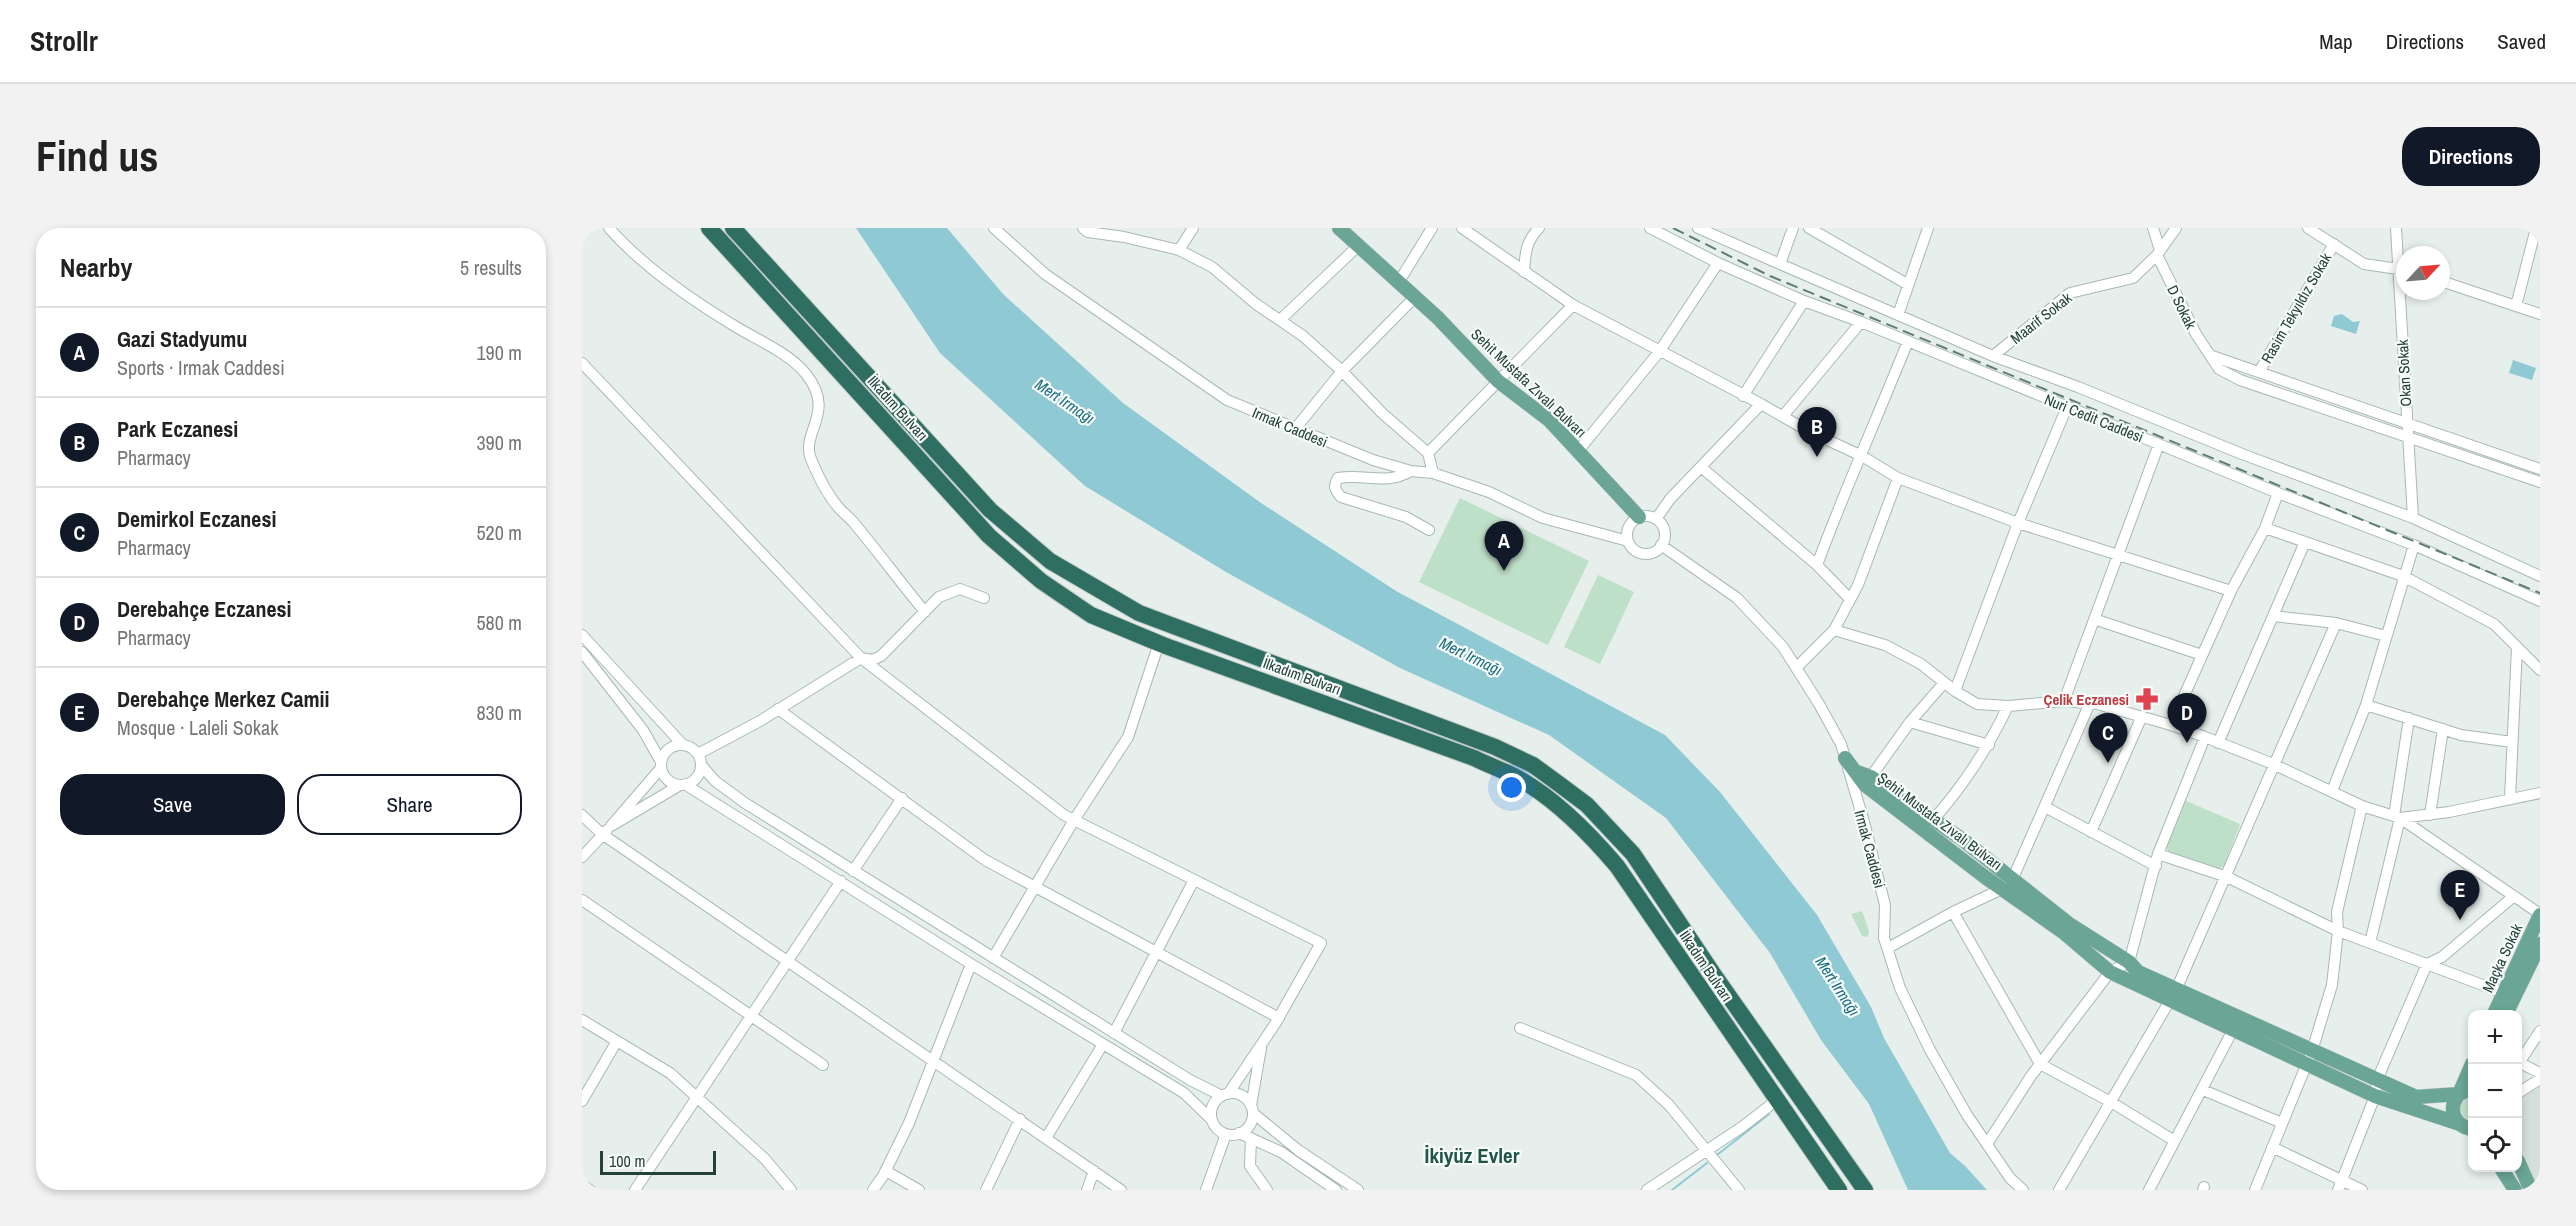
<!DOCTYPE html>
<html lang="en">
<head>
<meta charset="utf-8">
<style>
	body { margin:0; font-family:"Archivo Narrow",sans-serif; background:#f2f2f2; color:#222 }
	.controls { position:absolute; right:18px; bottom:18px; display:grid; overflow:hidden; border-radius:12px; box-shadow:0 3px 9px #0003 }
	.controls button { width:54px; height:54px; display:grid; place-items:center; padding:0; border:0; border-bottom:2px solid #e0e0e0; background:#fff; color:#222; font:30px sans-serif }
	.compass { position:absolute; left:1814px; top:18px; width:54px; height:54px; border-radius:50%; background:#fff; box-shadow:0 3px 9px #0003; rotate:64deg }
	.scale { position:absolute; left:18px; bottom:15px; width:116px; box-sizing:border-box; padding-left:6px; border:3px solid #24423a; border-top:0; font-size:16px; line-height:21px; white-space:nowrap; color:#24423a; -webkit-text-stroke:4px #f7fbf9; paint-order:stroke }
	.you { position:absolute; left:930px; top:560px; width:21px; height:21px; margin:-15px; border:4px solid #fff; border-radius:50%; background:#1a73e8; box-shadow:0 0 0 9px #1a73e833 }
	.badge { display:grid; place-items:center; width:39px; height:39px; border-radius:50%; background:#111827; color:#fff; font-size:20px; font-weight:700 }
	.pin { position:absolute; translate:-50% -50px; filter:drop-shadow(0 2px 3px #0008) }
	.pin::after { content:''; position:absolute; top:32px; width:21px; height:18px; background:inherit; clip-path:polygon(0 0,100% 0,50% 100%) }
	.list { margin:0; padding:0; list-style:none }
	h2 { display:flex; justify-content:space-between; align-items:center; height:78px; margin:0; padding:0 24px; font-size:26px }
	h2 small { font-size:20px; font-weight:400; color:#767676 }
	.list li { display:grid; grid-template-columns:39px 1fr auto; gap:18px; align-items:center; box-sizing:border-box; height:90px; padding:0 24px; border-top:2px solid #e0e0e0 }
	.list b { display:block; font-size:22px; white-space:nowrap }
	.list p { margin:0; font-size:20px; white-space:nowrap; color:#767676 }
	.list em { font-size:20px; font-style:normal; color:#767676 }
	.actions { display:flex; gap:12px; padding:18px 24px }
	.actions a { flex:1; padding:14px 0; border:2px solid #111827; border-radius:24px; text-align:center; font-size:21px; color:#111827 }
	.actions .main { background:#111827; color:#fff }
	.icon { flex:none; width:33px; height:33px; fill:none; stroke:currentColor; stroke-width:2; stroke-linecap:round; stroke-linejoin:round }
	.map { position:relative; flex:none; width:1958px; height:962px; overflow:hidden; border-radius:24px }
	header { display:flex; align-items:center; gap:36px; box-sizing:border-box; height:84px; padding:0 30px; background:#fff; border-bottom:2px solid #e0e0e0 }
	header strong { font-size:28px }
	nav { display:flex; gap:33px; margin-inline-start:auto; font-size:21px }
	.intro { display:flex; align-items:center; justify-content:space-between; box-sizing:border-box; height:144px; padding:0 36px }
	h1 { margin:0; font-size:42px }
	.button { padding:15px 27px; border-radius:24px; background:#111827; color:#fff; font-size:21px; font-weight:700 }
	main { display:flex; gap:36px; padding:0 36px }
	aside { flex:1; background:#fff; border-radius:24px; box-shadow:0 3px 9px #0003 }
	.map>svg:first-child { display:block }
	.built { fill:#d4dfda }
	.green { fill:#bfe0c8 }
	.water { fill:#8ec9d4 }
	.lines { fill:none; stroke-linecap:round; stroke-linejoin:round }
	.stream { stroke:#8ec9d4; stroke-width:2 }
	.minor-casing { stroke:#a8b8b2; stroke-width:12 }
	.major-casing { stroke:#c2cac8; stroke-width:15 }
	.highway-casing { stroke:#c2cac8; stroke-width:18 }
	.minor { stroke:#fff; stroke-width:10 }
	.major { stroke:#6aa596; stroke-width:14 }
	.highway { stroke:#2f6f62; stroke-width:16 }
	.rail { stroke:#5f7d75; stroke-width:2; stroke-dasharray:12 6; stroke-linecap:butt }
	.labels { text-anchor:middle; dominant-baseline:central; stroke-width:4.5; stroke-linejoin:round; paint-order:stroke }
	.street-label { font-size:15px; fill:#24423a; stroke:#f7fbf9 }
	.health-label { font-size:15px; font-weight:bold; fill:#be3a42; stroke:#f7fbf9; text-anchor:end }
	.water-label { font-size:16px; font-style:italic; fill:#1c6f80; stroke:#f7fbf9 }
	.district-label { font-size:21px; font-weight:bold; fill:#1f5548; stroke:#f7fbf9 }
</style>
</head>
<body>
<header>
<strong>Strollr</strong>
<nav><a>Map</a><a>Directions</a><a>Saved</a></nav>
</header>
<div class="intro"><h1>Find us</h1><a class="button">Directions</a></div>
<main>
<aside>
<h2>Nearby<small>5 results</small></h2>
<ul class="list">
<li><span class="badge">A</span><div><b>Gazi Stadyumu</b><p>Sports · Irmak Caddesi</p></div><em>190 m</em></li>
<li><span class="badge">B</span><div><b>Park Eczanesi</b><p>Pharmacy</p></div><em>390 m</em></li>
<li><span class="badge">C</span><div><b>Demirkol Eczanesi</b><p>Pharmacy</p></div><em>520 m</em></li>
<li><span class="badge">D</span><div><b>Derebahçe Eczanesi</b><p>Pharmacy</p></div><em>580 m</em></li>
<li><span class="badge">E</span><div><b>Derebahçe Merkez Camii</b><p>Mosque · Laleli Sokak</p></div><em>830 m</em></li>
</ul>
<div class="actions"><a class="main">Save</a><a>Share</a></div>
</aside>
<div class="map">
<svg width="1958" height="962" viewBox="0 0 1958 962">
	<rect width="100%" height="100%" fill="#e6efeb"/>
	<path class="built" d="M1958 854V957L1953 956 1936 919V868Z"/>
	<path class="green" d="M878 270 1007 333 966 417 837 354Z
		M1016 347 1052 364 1018 436 982 419Z
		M1602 572 1658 596 1642 638 1637 641 1586 623 1584 615Z
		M1280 683 1287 703 1286 709 1280 708 1269 686Z
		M1890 869V893L1883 891 1878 881 1881 873Z"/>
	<path class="water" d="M274 0H365L421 66 541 175 679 275 814 363 1083 507 1138 564 1235 687 1289 779 1302 810 1368 925 1383 938 1405 962H1326L1287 876 1239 812 1188 725 1084 590 967 507 818 440 644 344 503 258 358 125Z
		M1760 86 1771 94 1778 93 1774 106 1749 98 1752 88Z
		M1931 132 1954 140 1950 152 1927 145Z"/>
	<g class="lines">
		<path class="stream" d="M1135 927 1187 886
			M1090 962 1125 935"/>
		<g class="minor-casing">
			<path id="minor" d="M27 0C62 40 111 73 156 100 178 113 208 126 224 146 255 185 218 204 229 231 236 248 244 265 256 279 261 285 267 289 272 295 296 324 319 355 343 384
				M412 0 463 46 645 172 791 232 829 243 851 245 907 264 961 290 1046 313
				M501 0 506 4 542 9 597 22 630 39 674 76 721 108 760 143 800 185 846 225 851 245
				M880 0 991 77 1179 176 1226 203 1280 228 1316 250 1436 295 1649 363
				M1068 0 1136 35 1222 73 1279 94 1696 265 1832 317 1958 373
				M1116 0 1198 36
				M1211 0 1198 36 1411 128 1496 159 1660 226 1831 290 1958 348
				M1227 0 1325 56
				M1571 0 1578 22
				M1726 0 1782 36 1823 42
				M1814 0 1831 290
				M597 22 611 0
				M1575 27 1614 106 1637 141 1658 152 1958 254
				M942 44C943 26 944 13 957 0
				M1859 53 1958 86
				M816 55 850 0
				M1934 78 1954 0
				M1316 87 1346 0
				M698 92 777 17
				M1411 128 1488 65 1551 50 1575 27 1594 0
				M1630 128 1958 241
				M0 135 279 430 482 587 739 715 693 796 646 866
				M1677 144 1752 16
				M1161 168 1222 73
				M1201 188 1279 94
				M713 201 760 143 833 69
				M996 223 1077 124 1136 35
				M846 225 991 77
				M1120 240 1235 337 1268 371
				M829 243C803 258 783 245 756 250 751 258 753 262 759 269L824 289 847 302
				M1045 307a19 19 0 1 1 38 0a19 19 0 1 1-38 0Z
				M1074 291 1088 271 1179 176
				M1683 300 1821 348 1912 396 1958 442
				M1079 317 1155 370 1201 419 1237 476 1259 516 1282 594 1303 677 1302 710 1318 760 1348 822 1385 887 1428 950 1441 962
				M1235 337C1263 261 1296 188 1326 113
				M1691 388 1754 395 1804 408
				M1512 391 1620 427
				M1252 402 1303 417 1339 436 1373 463 1395 476 1426 478 1482 473 1515 476 1589 497 1623 509 1691 536 1780 578 1818 590 1867 584 1958 565
				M0 407 101 517
				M0 424 61 502 79 534
				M1214 440 1252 402 1276 357 1316 250
				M1373 463 1436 295 1485 179
				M1482 473 1577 216
				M1784 477 1879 507 1930 514
				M196 481 403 632 697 790
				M1328 494 1407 517
				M1589 497 1649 363 1683 300 1696 265
				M1636 515 1723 314
				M79 537a20 20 0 1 1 40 0a20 20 0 1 1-40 0Z
				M116 526 178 493 279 430 290 432 299 428 357 369 378 361 402 370
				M120 538 133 553 163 575 608 852 640 868
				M79 540 29 598 98 557
				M1285 554 1328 494 1362 455
				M104 557 389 736 602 865 630 892
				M1750 563 1784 477 1832 317
				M1928 570 1935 419
				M1463 579 1574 638
				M0 587 20 606 539 962
				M1848 587 1861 501
				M1812 588 1827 490
				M1818 590 1958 686
				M1351 592C1382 557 1406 520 1426 478
				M1509 604 1560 488
				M1576 626 1645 649 1756 703 1922 765
				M0 629 25 602
				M271 643 320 570
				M0 672 241 837
				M1371 684 1458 836 1529 874 1591 912
				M1788 715 1818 590
				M1306 720 1371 684 1420 661 1431 650 1508 475
				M411 730 492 592 546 509 577 415
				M0 792 88 845 183 931 209 962
				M938 800 1054 847 1087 877 1157 962
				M532 805 612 652
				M1936 834 1958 845
				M1937 835 1958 803
				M1621 862 1700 895
				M1936 865 1958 851
				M629 886a21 21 0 1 1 42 0a21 21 0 1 1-42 0Z
				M0 873 35 813
				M669 878 679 820
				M671 885 716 922 776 962
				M657 905 699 924 754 962
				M464 910 521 816
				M669 910 668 938 685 962
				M1405 916 1449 848 1528 744 1547 734 1576 626 1623 509
				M1690 919 1780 962
				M304 943 337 962
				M0 957 8 962
				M53 962 259 653
				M291 962 301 948 327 895 389 736
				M404 962 438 891
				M505 962 512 943
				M624 962 644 906
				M1065 962 1160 899 1195 872
				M1477 962 1594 762 1754 395
				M1567 962 1654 796
				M1621 962 1622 959
				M1673 962 1730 823 1750 757 1756 703 1755 684 1780 578
				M1756 962 1793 868 1795 852 1845 736 1860 729 1932 668"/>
		</g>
		<g class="major-casing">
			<path id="major" d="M757 0 856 90 916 153 967 192 1057 289
				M1263 530 1283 557 1403 649 1481 704 1528 744 1793 868 1878 896
				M1275 544 1289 549 1381 612 1487 696 1547 734 1556 744 1834 869 1877 866 1890 836
				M1912 786 1958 687
				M1924 786 1958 716
				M1890 861 1877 866C1865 881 1872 898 1890 901
				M1936 933 1949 962
				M1919 940 1933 962"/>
		</g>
		<g class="highway-casing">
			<path id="highway" d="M127 0 407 308 459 353 509 387 581 417 892 530C906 537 921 542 934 549 973 570 1007 605 1035 638L1257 962
				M151 0 408 282 468 333 557 385 913 519 951 537 977 556 1005 577 1051 626 1132 747 1283 962"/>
		</g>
		<use href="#minor" class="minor"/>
		<use href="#major" class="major"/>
		<use href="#highway" class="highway"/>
		<path class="rail" d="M1091 0 1188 48 1958 365"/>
	</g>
	<defs>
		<g id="pharmacy-bare" transform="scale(1.8)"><path d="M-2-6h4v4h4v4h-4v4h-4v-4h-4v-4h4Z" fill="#e0444e" stroke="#f7fbf9" stroke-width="2.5" paint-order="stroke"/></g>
	</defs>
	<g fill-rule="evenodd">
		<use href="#pharmacy-bare" x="1565" y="471"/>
	</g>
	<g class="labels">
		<g class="street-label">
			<text transform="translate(1600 79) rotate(64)">D Sokak</text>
			<text transform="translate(1714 80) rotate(-60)">Rasim Tekyıldız Sokak</text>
			<text transform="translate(1459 90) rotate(-38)">Maarif Sokak</text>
			<text transform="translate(1822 145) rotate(-93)">Okan Sokak</text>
			<text transform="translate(947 155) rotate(43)">Sehit Mustafa Zıvalı Bulvarı</text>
			<text transform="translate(316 180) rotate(48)">İlkadım Bulvarı</text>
			<text transform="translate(1512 190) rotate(22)">Nuri Cedit Caddesi</text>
			<text transform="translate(708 199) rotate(23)">Irmak Caddesi</text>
			<text transform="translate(720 448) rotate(20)">İlkadım Bulvarı</text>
			<text transform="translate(1358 593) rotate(37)">Şehit Mustafa Zıvalı Bulvarı</text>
			<text transform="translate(1288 621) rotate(75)">Irmak Caddesi</text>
			<text transform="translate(1920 730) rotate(-65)">Maçka Sokak</text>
			<text transform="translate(1124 738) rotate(56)">İlkadım Bulvarı</text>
		</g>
		<g class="health-label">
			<text x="1547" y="471">Çelik Eczanesi</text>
		</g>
		<g class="water-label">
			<text transform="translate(483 173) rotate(34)">Mert Irmağı</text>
			<text transform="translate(889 428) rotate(26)">Mert Irmağı</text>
			<text transform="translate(1256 758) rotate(57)">Mert Irmağı</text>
		</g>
		<g class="district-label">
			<text x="890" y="927">İkiyüz Evler</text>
		</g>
	</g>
</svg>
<div class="controls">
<button>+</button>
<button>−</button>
<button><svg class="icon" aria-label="locate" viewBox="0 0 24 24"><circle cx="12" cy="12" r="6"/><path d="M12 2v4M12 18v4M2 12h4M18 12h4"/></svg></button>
</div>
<svg class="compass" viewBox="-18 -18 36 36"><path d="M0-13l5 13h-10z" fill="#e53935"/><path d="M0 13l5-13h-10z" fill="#767676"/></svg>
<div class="scale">100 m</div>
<div class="you"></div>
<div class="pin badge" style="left:922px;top:343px">A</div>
<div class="pin badge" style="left:1235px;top:229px">B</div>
<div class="pin badge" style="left:1526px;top:535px">C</div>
<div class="pin badge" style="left:1605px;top:515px">D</div>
<div class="pin badge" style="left:1878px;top:692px">E</div>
</div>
</main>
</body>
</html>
